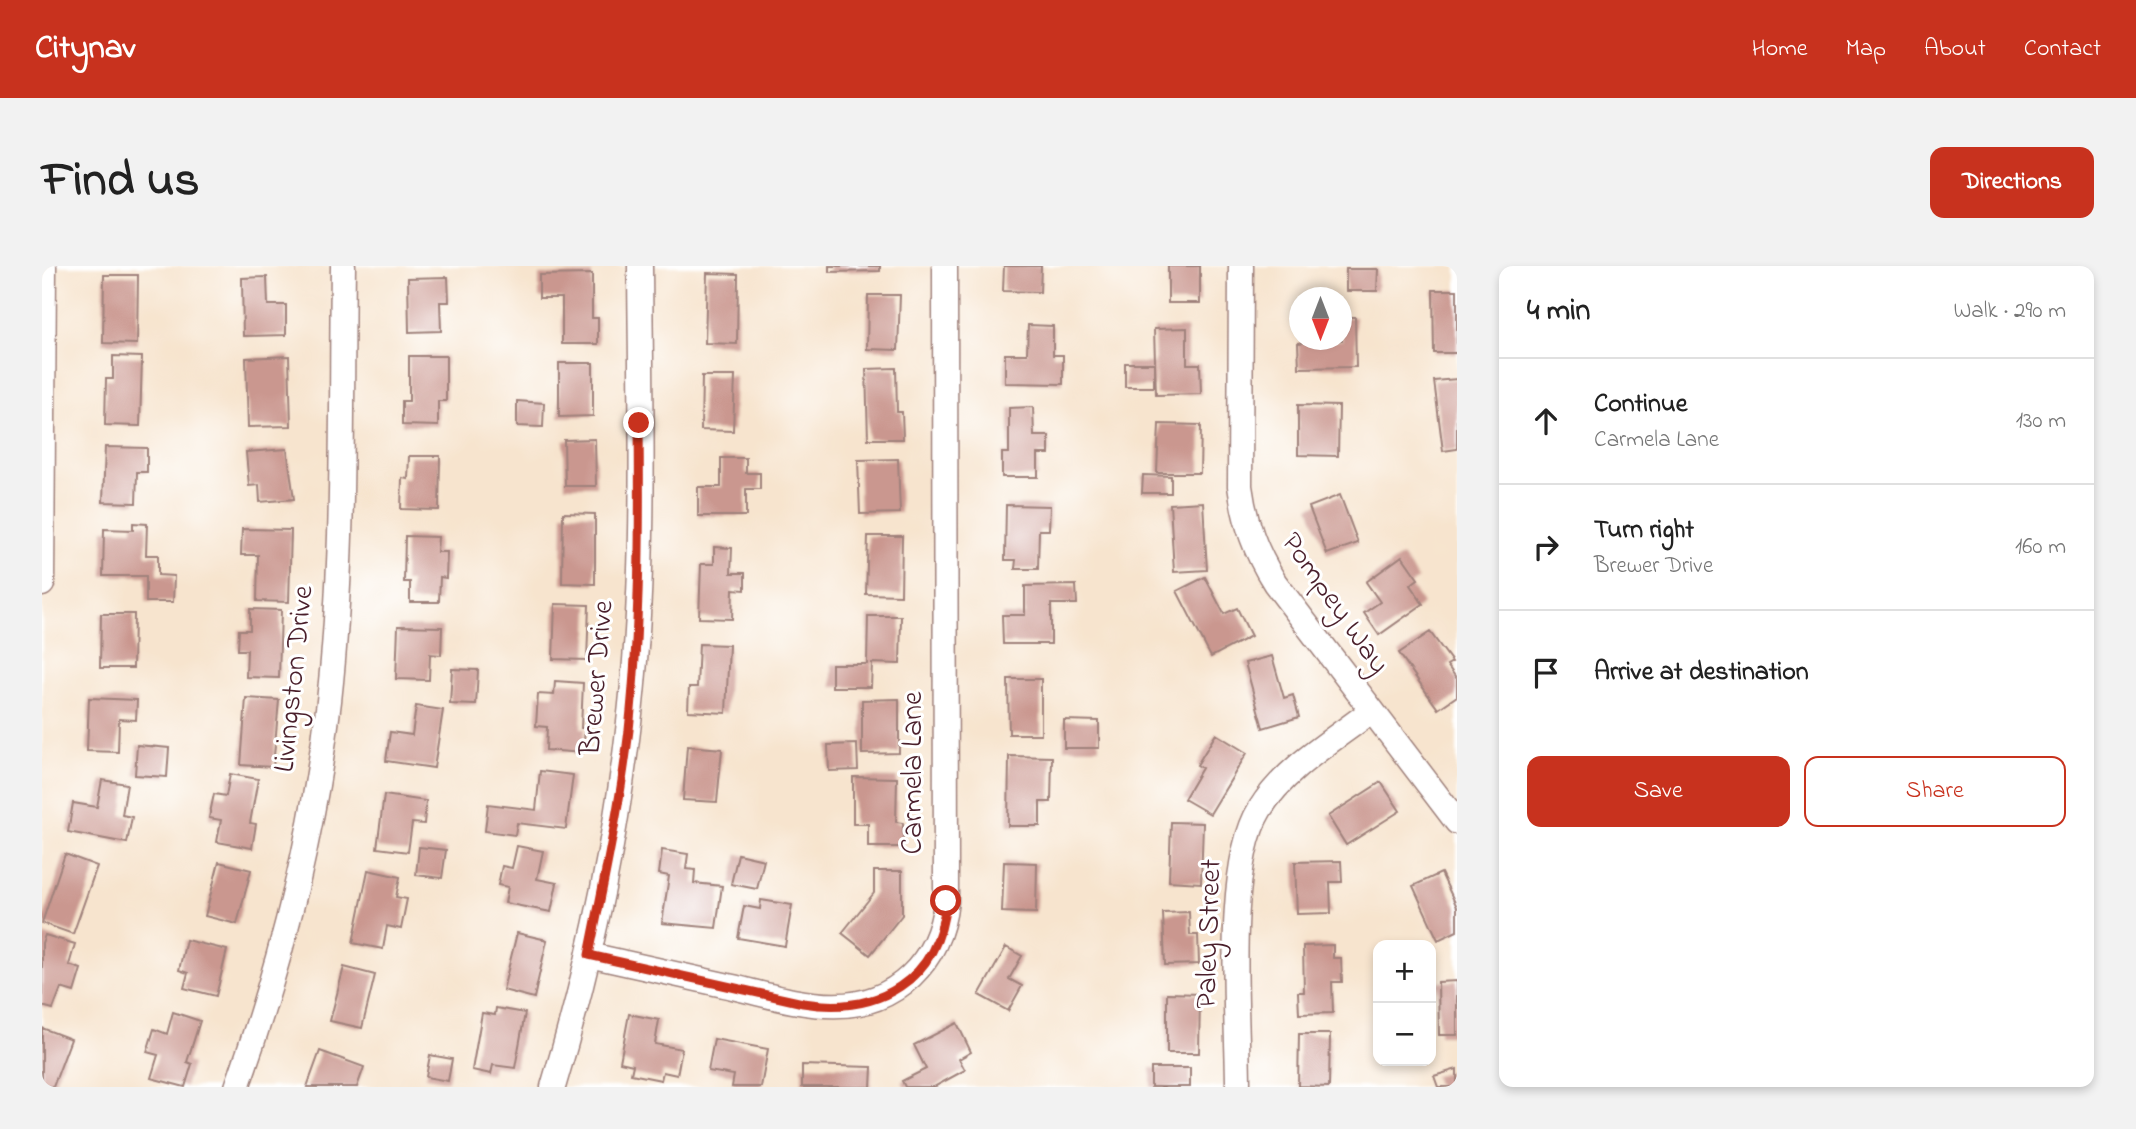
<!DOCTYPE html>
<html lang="en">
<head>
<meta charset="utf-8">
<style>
	body { margin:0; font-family:"Indie Flower",sans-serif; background:#f2f2f2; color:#222 }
	.controls { position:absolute; right:21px; bottom:21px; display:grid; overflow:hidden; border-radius:14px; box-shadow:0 4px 10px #0003 }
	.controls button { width:63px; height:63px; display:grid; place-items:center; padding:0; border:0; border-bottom:2px solid #e0e0e0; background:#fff; color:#222; font:35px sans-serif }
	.compass { position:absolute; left:1247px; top:21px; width:63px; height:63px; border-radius:50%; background:#fff; box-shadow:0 4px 10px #0003; rotate:180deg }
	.stop { position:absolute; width:21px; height:21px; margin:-16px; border:5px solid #c8321e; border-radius:50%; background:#fff }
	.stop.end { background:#c8321e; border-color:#fff; box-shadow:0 2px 7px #0008 }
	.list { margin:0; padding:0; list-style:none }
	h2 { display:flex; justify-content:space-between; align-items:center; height:91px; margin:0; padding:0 28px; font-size:30px }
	h2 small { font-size:23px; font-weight:400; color:#767676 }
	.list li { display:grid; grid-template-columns:46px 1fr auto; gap:21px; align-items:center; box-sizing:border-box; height:126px; padding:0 28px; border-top:2px solid #e0e0e0 }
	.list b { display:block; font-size:26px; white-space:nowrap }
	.list p { margin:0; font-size:23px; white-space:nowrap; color:#767676 }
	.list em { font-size:23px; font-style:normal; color:#767676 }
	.actions { display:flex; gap:14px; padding:21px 28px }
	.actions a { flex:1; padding:16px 0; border:2px solid #c8321e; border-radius:14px; text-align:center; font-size:24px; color:#c8321e }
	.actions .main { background:#c8321e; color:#fff }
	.icon { flex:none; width:38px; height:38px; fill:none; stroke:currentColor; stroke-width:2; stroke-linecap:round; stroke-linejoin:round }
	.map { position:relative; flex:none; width:1415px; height:821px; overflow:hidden; border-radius:14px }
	header { display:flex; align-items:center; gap:42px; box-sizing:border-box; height:98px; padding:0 35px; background:#c8321e; color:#fff }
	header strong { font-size:33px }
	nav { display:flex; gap:38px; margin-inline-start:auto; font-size:24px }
	.intro { display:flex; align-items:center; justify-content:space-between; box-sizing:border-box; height:168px; padding:0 42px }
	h1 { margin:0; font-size:49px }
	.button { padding:18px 32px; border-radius:14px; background:#c8321e; color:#fff; font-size:24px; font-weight:700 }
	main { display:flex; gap:42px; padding:0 42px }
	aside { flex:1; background:#fff; border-radius:14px; box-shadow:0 4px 10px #0003 }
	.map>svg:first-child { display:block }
	.building { fill:#ca978f }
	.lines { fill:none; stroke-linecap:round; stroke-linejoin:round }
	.minor-casing { stroke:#a0827c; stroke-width:27 }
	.minor { stroke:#fff; stroke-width:24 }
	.route { stroke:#c8321e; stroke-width:9 }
	.labels { text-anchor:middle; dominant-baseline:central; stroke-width:6; stroke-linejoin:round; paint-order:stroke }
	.street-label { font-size:30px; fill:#4a1f2b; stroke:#fff }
</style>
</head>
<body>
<header>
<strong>Citynav</strong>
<nav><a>Home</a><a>Map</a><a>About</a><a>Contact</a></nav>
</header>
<div class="intro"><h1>Find us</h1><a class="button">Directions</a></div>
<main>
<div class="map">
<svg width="1415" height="821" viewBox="0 0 1415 821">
	<rect width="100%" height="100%" fill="#fff"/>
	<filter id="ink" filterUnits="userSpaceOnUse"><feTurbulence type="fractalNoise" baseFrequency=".0143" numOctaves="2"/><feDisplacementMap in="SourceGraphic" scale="14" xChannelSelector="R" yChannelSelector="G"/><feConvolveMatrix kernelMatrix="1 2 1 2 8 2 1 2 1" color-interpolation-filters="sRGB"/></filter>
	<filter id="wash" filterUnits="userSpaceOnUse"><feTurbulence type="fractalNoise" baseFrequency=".00686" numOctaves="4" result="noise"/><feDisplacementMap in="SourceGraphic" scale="28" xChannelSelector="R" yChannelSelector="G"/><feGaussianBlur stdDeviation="1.57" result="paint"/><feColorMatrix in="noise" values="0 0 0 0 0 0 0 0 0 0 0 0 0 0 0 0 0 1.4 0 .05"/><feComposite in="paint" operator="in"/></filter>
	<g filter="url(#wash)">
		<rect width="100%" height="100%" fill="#f7e4ce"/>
		<g id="blocks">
			<path class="building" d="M787 0H838V5L787 6Z
				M962 0H999L998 26 961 25Z
				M1126 0H1158V37H1126Z
				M1304 3H1336L1335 25H1304Z
				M665 7 696 8 695 78 663 77Z
				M550 8V52H556V78H520V32H497V9Z
				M62 9H96L95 78 61 77Z
				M225 11 226 39H244V69L201 70 200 12Z
				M406 11 407 36H398L399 65 367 66 366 12Z
				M1391 24H1415V87H1392Z
				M826 29H858L856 84 825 83Z
				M1300 51H1313L1314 101 1257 102 1256 77 1300 74Z
				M986 59 1011 60V89H1021V118L963 117V88H985Z
				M1145 62V98H1158L1159 128 1114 129 1112 63Z
				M71 90 100 91 98 160 63 159 64 113H71Z
				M247 90 249 160 206 161 204 92Z
				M367 90H404V135H396V160L360 159V135H367Z
				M517 97H551V150L517 151Z
				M1083 97H1112V121H1083Z
				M854 102 855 146H860L861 173H826L824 103Z
				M660 110H693L691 165 659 164Z
				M1415 113V183L1401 185 1392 115Z
				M475 135 502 137 501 161 475 160Z
				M1256 139 1297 140 1296 190 1256 189Z
				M991 141 992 170H1007V188H996V211H960V187H967V142Z
				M1117 158 1159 159 1158 207H1115Z
				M553 173 554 220H523L522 174Z
				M63 181 105 182V206H95L94 237 61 236Z
				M245 183 252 233 218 236 217 219 207 220 204 186Z
				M367 190H398L397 244 359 243 360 212 366 213Z
				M679 192H704V207H718V223H704V250H656V221H679Z
				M856 193 858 247 818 248 816 194Z
				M1101 209 1129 210V227H1100Z
				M1298 229 1316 277 1285 288 1267 241Z
				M1161 236 1165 304 1132 306 1128 238Z
				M964 239 1008 240 1007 264H997L996 303H973L974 294H963Z
				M521 247 553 248V318L520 317Z
				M91 257 105 258 104 289H116V309L132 310 131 336H104V310H61L62 263 91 264Z
				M200 263 249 264 247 336 215 335 216 289H199Z
				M363 270 396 271 395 286H405L404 312 398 311 397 336H368V316H362Z
				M826 270H860L859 329 824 328Z
				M672 281 690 282 689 307H703V324L691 323 690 353 657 352 659 298H672Z
				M1360 290 1376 313 1368 319 1381 338 1337 369 1322 347 1338 336 1324 316Z
				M1163 311 1182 348 1195 342 1209 370 1169 391 1135 325Z
				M1034 319 1035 338H1009V378H961L960 349H983V320Z
				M513 338 547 339 545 394 511 393Z
				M208 343 239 344 237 412 204 411 205 384H196L197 364H208Z
				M59 348H92L91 402H58Z
				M826 350H859L858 398 830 397 829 421H790V398H825Z
				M356 360 400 361 399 389 388 388 387 414 354 413Z
				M1388 366 1410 396 1405 399 1415 413V430L1396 443 1357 387Z
				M657 378 687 379 684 447 646 445 647 421H655Z
				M1230 390 1242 432 1251 429 1257 451 1221 462 1203 397Z
				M410 403 436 404 434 439 408 438Z
				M966 413H999V468H967Z
				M513 415 541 417 539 462H543L541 487 504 484 505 461 494 460 496 428 512 429Z
				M47 432 95 434 94 454 77 453 76 486 45 485Z
				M204 432 237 434 231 501 199 499Z
				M857 433V487L820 488V434Z
				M374 440 401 444 392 502 344 495 348 466 370 469Z
				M1022 454 1057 455V482H1022Z
				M1174 468 1205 487 1168 548 1142 533 1160 502 1155 499Z
				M815 478 816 504 787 505 786 479Z
				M95 479 127 482 125 511 93 509Z
				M645 480 680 483 675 536 641 534Z
				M967 490 1010 491 1009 536H998V560H966Z
				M498 505 531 509 524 563 475 557 473 569 443 565 446 538 494 544Z
				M188 508 216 513 208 557 214 558 210 582 175 576 179 554 167 552 172 528 184 530Z
				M811 511 855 512 854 556 861 557V581H826V558H811Z
				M60 514 85 518 80 549 90 551 85 577 26 566 31 537 55 541Z
				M1339 516 1358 545 1304 579 1286 550Z
				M342 529 384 535 382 558 370 557 366 586 335 582Z
				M1129 556 1161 557 1159 617 1127 615Z
				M475 580 501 585 495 613 515 617 509 646 463 637 466 621 456 619 460 600 470 602Z
				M377 581 404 584 400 612 374 609Z
				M620 584 646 588 644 603 653 604 652 617 680 620 674 662 620 657 627 610 617 608Z
				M23 588 55 600 31 668 0 657Z
				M696 588 722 594 715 623 689 618Z
				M1299 595 1300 616H1288L1289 647 1255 648 1253 596Z
				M177 596 209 604 195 658 163 650Z
				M962 596 995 597 994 647 960 646Z
				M326 604 358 611 354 631 365 633 359 663 345 660 341 683 311 677Z
				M832 605H860V649L828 689 800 667 832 627Z
				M1399 607 1415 641V665L1396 674 1371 620Z
				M719 634 750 639 743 680 696 672 702 640 718 643Z
				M1147 646 1148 669H1156L1157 698 1123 699 1121 647Z
				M475 667 505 674 492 732 461 724Z
				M3 669 33 678 27 699 39 703 32 726 19 722 11 743 0 740V677Z
				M144 674 185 684 174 730 142 722 146 707 137 704Z
				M1291 679V692H1299L1300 716H1290L1291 747 1257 748 1256 726H1262L1261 680Z
				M964 681 980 690 967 713 980 720 966 745 937 729Z
				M302 701 333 709 320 762 288 755Z
				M1415 715V769H1397L1396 716Z
				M1125 727 1158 728 1157 787H1125Z
				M454 742 483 747 473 802 451 799 449 808 430 804 440 747 453 749Z
				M131 746 158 755 145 796 150 798 143 821 109 812 116 789 105 786 112 763 125 768Z
				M587 748 617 754 613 778 640 783 635 809 621 806 619 814 589 808 591 799 578 796Z
				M915 757 929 786 917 793 923 804 892 821H863L860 815 884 803 872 779Z
				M0 762 29 773 11 821 0 820Z
				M1257 768H1288L1287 821 1256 820Z
				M672 773 726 783 719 821H690L692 809 666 805Z
				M278 785 322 801 315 821H265Z
				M388 789 410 793 406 815 384 811Z
				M760 799 830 801 829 821H760Z
				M1109 802H1148V821H1109Z
				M1415 803V821H1396L1392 810Z"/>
		</g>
	</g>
	<g filter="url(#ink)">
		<use href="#blocks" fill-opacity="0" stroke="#a0827c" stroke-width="2"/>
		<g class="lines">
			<g class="minor-casing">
				<path id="minor" d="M1199 0 1198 220C1203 257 1213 285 1233 317L1415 556
					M0 318 2 0
					M547 689C592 699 637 709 682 719 745 733 816 761 869 710 891 689 901 664 904 635L903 0
					M195 821C239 697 272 566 287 435 303 291 299 144 301 0
					M511 821C546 705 572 585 586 465 605 311 599 154 598 0
					M1196 821C1196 750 1182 601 1218 543 1243 502 1292 474 1329 445"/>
			</g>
			<use href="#minor" class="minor"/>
		</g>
	</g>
	<g class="lines" filter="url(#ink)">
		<path class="route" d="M597 157C598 259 598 362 587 464 578 540 562 614 547 689L761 737C836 749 897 715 904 635"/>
	</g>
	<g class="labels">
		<g class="street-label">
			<text transform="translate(1292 338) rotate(55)">Pompey Way</text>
			<text transform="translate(556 412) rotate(-85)">Brewer Drive</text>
			<text transform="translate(253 413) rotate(-84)">Livingston Drive</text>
			<text transform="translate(872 507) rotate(-90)">Carmela Lane</text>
			<text transform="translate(1168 668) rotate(-88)">Paley Street</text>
		</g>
	</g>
</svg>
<div class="controls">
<button>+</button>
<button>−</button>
</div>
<svg class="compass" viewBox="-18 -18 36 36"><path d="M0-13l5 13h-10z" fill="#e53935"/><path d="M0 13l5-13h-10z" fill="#767676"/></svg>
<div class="stop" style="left:904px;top:635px"></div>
<div class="stop end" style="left:597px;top:157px"></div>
</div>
<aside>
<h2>4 min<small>Walk · 290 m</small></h2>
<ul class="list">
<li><svg class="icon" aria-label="ahead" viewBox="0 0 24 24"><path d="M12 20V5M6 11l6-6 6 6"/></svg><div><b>Continue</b><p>Carmela Lane</p></div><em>130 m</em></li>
<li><svg class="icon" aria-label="right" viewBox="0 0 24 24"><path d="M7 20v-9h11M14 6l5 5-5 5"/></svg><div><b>Turn right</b><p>Brewer Drive</p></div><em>160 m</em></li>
<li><svg class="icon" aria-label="arrive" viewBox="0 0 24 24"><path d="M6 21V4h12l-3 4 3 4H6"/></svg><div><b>Arrive at destination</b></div></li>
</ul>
<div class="actions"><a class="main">Save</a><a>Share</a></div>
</aside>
</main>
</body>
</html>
